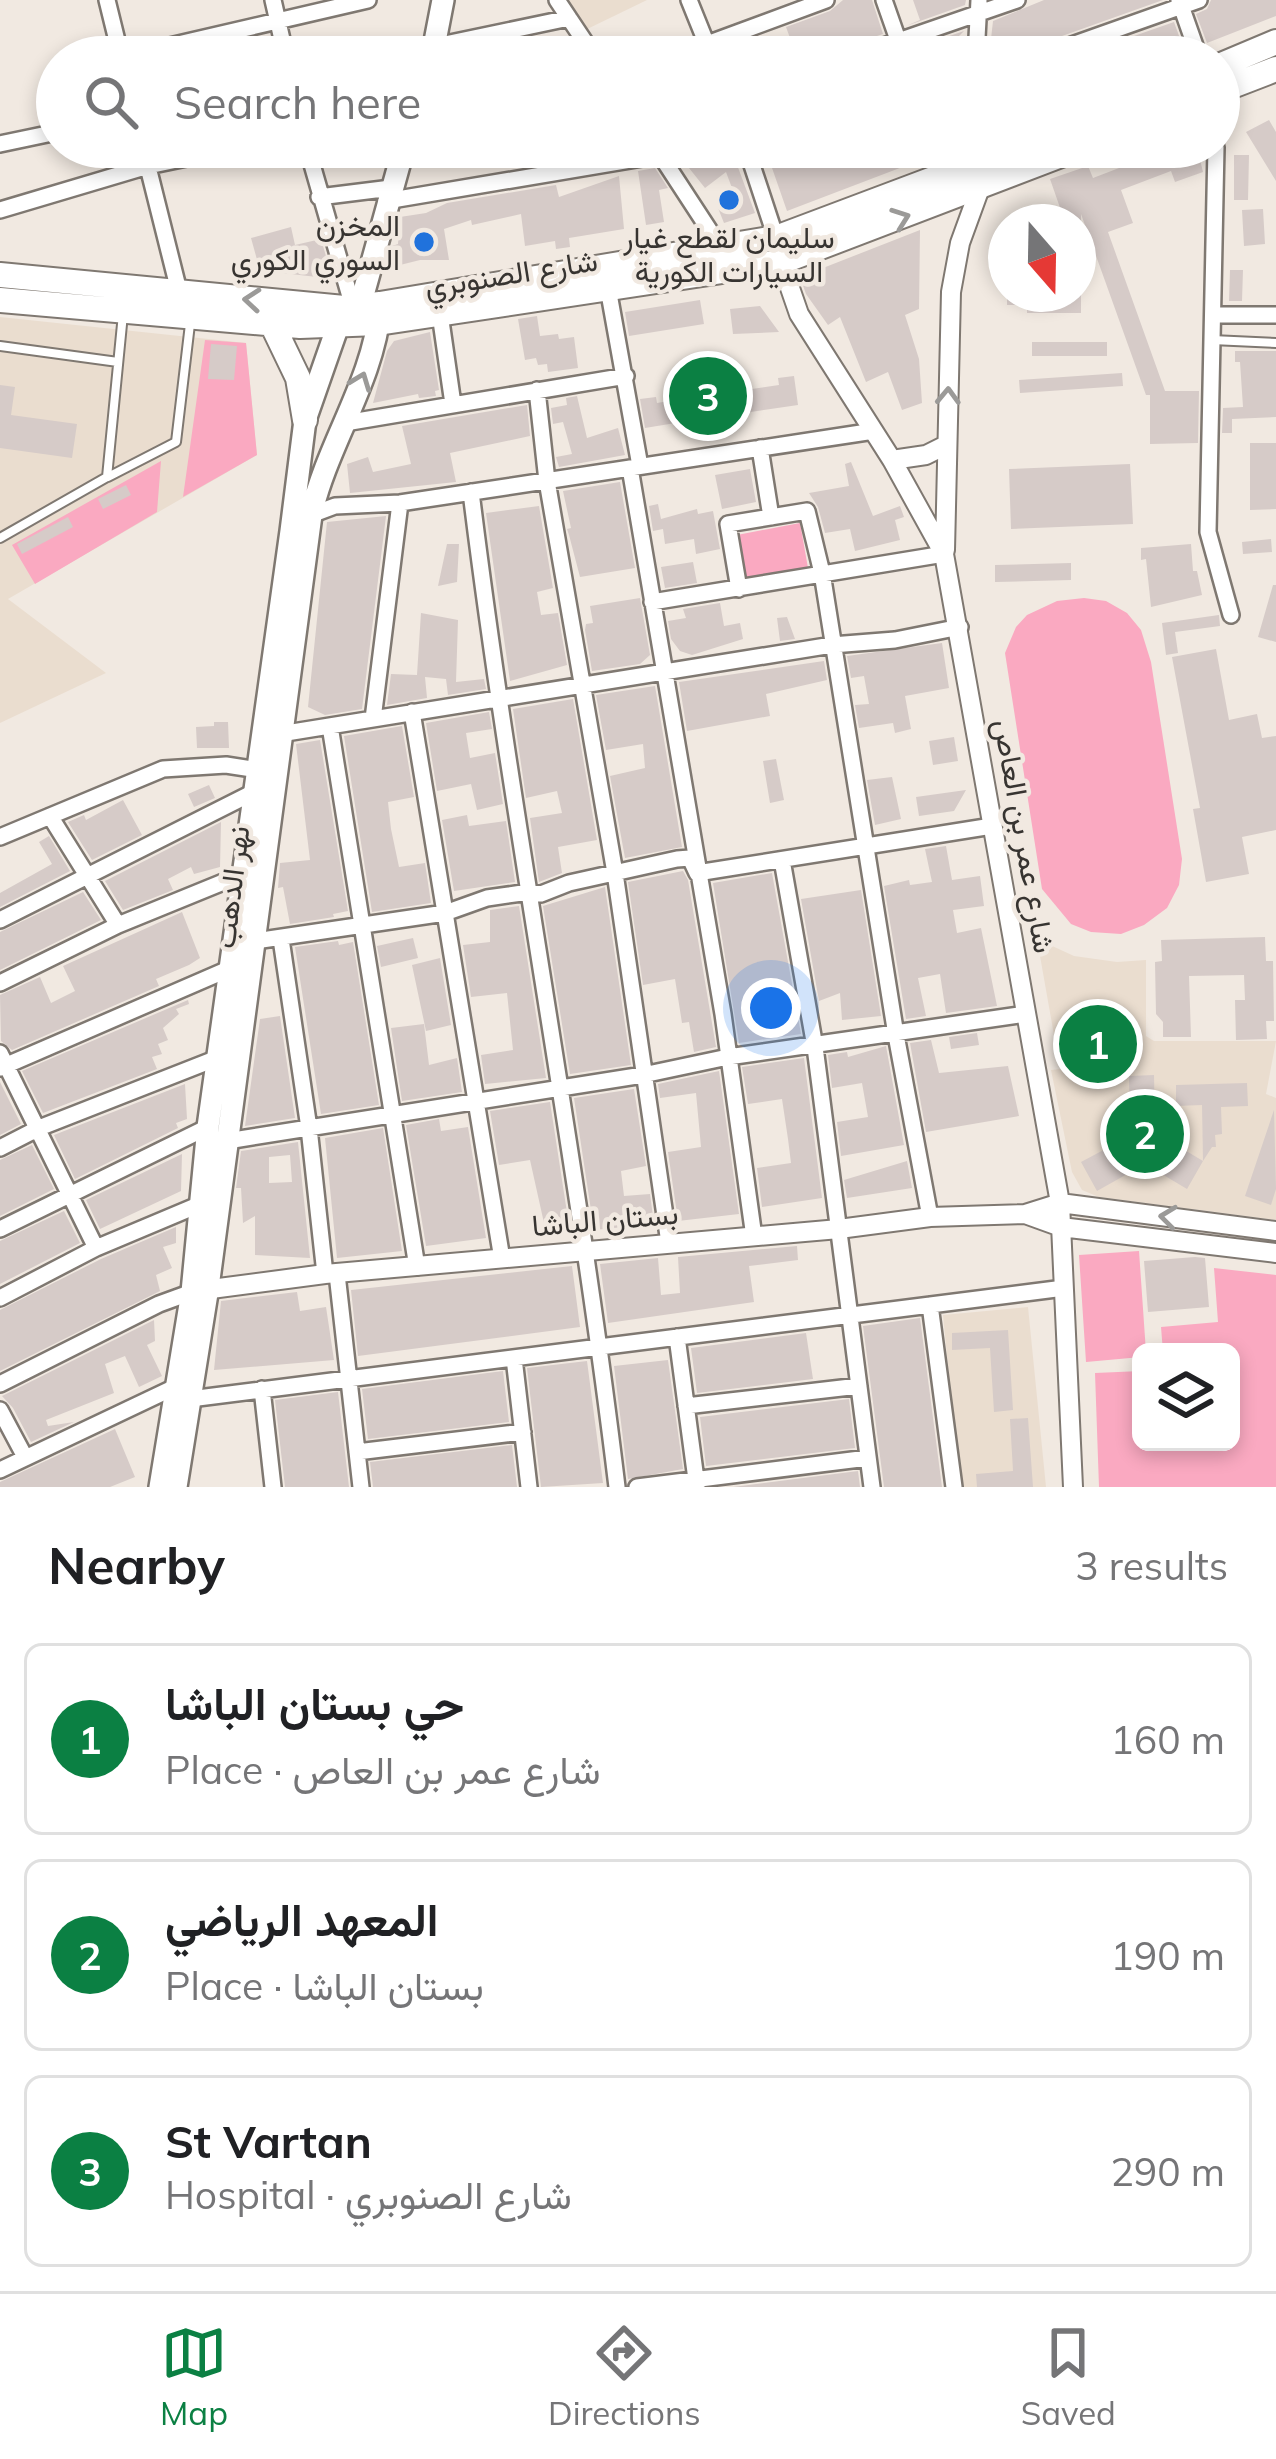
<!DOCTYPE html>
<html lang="en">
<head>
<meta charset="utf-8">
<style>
	body { margin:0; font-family:Mulish,Vazirmatn,sans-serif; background:#f2f2f2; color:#202124 }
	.controls { position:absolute; right:36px; bottom:36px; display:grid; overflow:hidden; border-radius:18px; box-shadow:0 6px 18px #0003 }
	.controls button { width:108px; height:108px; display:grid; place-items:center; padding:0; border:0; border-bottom:3px solid #e0e0e0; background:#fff; color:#202124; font:60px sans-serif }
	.compass { position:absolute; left:988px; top:204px; width:108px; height:108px; border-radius:50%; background:#fff; box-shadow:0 6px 18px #0003; rotate:160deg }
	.you { position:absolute; left:771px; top:1008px; width:42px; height:42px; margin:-30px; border:9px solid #fff; border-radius:50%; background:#1a73e8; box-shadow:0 0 0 18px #1a73e833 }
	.badge { display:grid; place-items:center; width:78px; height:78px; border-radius:50%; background:#0b8043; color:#fff; font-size:39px; font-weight:700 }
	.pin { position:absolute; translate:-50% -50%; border:6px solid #fff; box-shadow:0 3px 12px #0006 }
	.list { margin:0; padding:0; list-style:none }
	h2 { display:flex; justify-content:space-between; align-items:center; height:156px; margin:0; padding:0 48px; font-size:51px }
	h2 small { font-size:39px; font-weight:400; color:#757577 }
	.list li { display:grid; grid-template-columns:78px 1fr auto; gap:36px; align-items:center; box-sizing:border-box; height:192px; margin:0 24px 24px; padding:0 24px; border:3px solid #e0e0e0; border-radius:18px }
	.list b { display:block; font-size:45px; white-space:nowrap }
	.list p { margin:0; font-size:39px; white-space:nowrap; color:#757577 }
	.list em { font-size:39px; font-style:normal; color:#757577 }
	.icon { flex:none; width:66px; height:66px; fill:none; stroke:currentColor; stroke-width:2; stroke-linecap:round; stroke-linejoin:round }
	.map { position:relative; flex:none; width:1276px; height:1487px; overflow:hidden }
	.search { position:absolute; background:#fff; box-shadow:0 6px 18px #0003; left:36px; right:36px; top:36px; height:132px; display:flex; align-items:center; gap:30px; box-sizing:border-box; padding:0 42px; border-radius:66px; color:#757577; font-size:45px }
	.sheet { height:804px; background:#fff }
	nav { display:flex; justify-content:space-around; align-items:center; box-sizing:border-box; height:168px; border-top:3px solid #e0e0e0; background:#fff; font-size:33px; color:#757577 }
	nav a { display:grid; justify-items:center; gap:6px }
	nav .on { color:#0b8043 }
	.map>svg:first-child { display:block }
	.built { fill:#eaddcf }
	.green { fill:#faa9c1 }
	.building { fill:#d6cbc8; fill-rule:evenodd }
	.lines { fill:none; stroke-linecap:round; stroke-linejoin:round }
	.service-casing { stroke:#7f7871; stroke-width:12 }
	.minor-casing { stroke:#7f7871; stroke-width:20 }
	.tertiary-casing { stroke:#7f7871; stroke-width:22 }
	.secondary-casing { stroke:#7f7871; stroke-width:26 }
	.primary-casing { stroke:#7f7871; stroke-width:28 }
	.service { stroke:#fff; stroke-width:8 }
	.minor { stroke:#fff; stroke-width:15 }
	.tertiary { stroke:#fff; stroke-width:18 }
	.secondary { stroke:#fff; stroke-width:21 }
	.primary { stroke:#fff; stroke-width:24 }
	.oneway { stroke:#9b9a98 }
	.poi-dot { fill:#2072dc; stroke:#f1e9e1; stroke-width:4.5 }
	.labels { text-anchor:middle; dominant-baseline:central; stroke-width:9; stroke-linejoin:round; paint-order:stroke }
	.poi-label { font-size:30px; fill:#373431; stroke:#f1e9e1; text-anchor:end }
	.street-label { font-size:30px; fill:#373431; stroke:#f1e9e1 }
</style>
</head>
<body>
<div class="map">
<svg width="1276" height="1487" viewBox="0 0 1276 1487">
	<rect width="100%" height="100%" fill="#f1e9e1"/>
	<path class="built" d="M558 0H647L579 33Z
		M0 317 246 343 257 455 8 599 106 673 0 723Z
		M1037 939 1074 956 1117 962 1146 960V1036L1154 1041H1276L1266 1094 1276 1098V1220L1099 1197 1082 1190 1072 1172 1051 1070 1060 1069Z
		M1028 1307 1046 1487H960L943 1315Z"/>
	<path class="green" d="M205 340 246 343 257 455 183 497Z
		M161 461 157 512 35 584 12 545Z
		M800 523 808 568 746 580 737 535Z
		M1084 598 1106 601 1127 613 1141 630 1151 662 1182 859 1179 885 1167 908 1144 925 1121 934 1091 932 1071 924 1042 889 1005 653 1016 627 1027 615 1057 601Z
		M1139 1251 1146 1352H1141V1357L1086 1362 1079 1255Z
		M1214 1268 1276 1275V1487H1099L1095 1373 1141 1371V1442H1231V1352H1163L1161 1327 1218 1322Z"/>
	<path class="building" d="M843 0H872L883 34 847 46 840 57H821L820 52 797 57 786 27 830 11Z
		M913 0H966L965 5 906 26 920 20Z
		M1044 0H1163L1034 46 1026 57H989L993 21Z
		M1211 0H1276V16L1207 43 1196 14 1207 9Z
		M1174 22 1186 55 1182 57H1074Z
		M964 31 957 38 961 48 937 57H916L914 48Z
		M1269 120 1276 132V181L1246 132Z
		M798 147H923L926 158 787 211 771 165 791 158Z
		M1190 147H1197L1203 172 1175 182 1171 171 1121 190 1133 223 1108 232 1165 391H1199L1198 443 1150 444V395H1146L1081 214V222H1065L1050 179 1088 166 1093 178 1166 150 1168 155Z
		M733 154 755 213 724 223 716 203 735 196 726 172 705 188 685 163 713 161Z
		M1234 155H1249L1248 200H1234Z
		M655 168 668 188 659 190 664 222 646 225 638 171Z
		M619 176 624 229 569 238 570 247 556 249 555 241 525 246 521 214 472 225 471 220 444 229 449 260H420L392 267 388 262 392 246 398 244 400 217 426 213 447 203 556 185 559 197Z
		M1263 209 1265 244 1244 246 1242 210Z
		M291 227 295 245 321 239 328 263 317 277 282 273 281 268 261 274 251 238Z
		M920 230 919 309 905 315 919 359 922 403 902 410 888 372 866 382 840 317 828 325 806 294 800 277Z
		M1230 270H1243L1242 301H1229Z
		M1007 294H1081V313H1027V305H1007Z
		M700 300 704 324 629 336 625 312Z
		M760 306 779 332 733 334 730 309Z
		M537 316 540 336 558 334 559 339 574 337 578 368 548 372 547 364 538 365 536 358 525 360 518 319Z
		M430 332 439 390 435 391 436 396 419 398 418 394 373 403 387 351 394 341Z
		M1032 342H1107V356H1032Z
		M211 344 237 346 234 380 208 379Z
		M1235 351H1276V417L1232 419V433H1222L1223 408 1243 407 1240 362H1235Z
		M1122 373 1123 386 1020 393 1019 380Z
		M794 376 798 405 737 414 739 425 707 429 706 418 645 428 640 399 656 397 657 403 699 396 697 386 736 380 738 391 779 385 778 378Z
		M0 385 15 387 11 415 77 424 72 458 0 448Z
		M577 396 587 438 618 428 625 455 559 467 556 457 572 454 563 422 553 424 551 408 567 405 566 398Z
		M527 405 530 436 450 453 456 482 350 493 347 464 368 457 373 472 411 464 402 426Z
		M1250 443H1276V509L1250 510Z
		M851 462 873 516 900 506 904 517 895 520 900 540 855 551 850 529 825 533 818 507 809 493 849 486 845 464Z
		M1130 464 1133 524 1011 529 1009 469Z
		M750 469 756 502 722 509 715 475Z
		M620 482 635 568 580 577 569 535 567 529 571 528 563 491Z
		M126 485 131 495 103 509 98 499Z
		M658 504 661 519 697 509 698 514 713 511 720 549 696 554 694 539 665 544 663 529 653 531 649 506Z
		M539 506 553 588 537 592 541 615 558 613 567 665 510 681 486 513Z
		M386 516 362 709 325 715 308 707 327 522Z
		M68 517 73 527 22 554 17 544Z
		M1271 539 1272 552 1243 554 1242 542Z
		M447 544H459L457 582 438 586Z
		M1191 544 1193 571H1197L1202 595 1151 607 1146 559 1141 560V548Z
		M693 562 697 583 665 588 661 567Z
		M1071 563V580L995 582V565Z
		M1273 585H1276V642L1258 637Z
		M640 598 650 655 640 664 592 671 585 630 586 624 593 623 590 606Z
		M720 603 724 626 740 623 743 639 692 655 680 651 671 639 668 621 686 618 683 609Z
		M421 613 458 620 456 682 484 679 486 689 448 695 446 679 425 677 427 698 387 705 391 674 417 675Z
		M1219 615 1220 626 1175 632 1178 653 1166 655 1162 623Z
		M787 617 795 639 780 641 777 618Z
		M942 643 949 688 905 696 911 729 895 733 893 723 859 728 855 705 869 704 864 676 851 678 847 656Z
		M1216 649 1229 720 1257 714 1262 738 1276 736V830L1242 837 1249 874 1206 882 1193 809 1200 808 1172 657Z
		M824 661 827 680 766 694 770 716 687 731 679 682Z
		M655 686 682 847 625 858 610 776 645 768 643 744 606 750 596 695Z
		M573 699 597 840 558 847 562 873 539 882 530 818 562 813 557 791 526 798 513 709Z
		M489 712 492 729 466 733 470 758 495 753 503 804 477 810 471 784 437 791 426 723Z
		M214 722H228L229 748H197L196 727 214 726Z
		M402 726 414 797 388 802 391 829 399 867 425 863 431 903 372 912 344 736Z
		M954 737 958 761 933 765 929 741Z
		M320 740 348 911 333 914 334 917 290 924 283 887 278 888 280 863 310 860 296 744Z
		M776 759 784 800 770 803 763 761Z
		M892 777 901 819 875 825 867 780Z
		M209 785 215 798 194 807 188 794Z
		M966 790 954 811 919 816 916 797Z
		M123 800 142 835 92 860 68 822 84 815 86 820Z
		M467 815 469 826 506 821 515 882 454 891 442 820Z
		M221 822 220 867 194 874 191 867 168 879 173 890 123 910 105 881Z
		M49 836 70 871 0 907V893L52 864 39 842Z
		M946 846 952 880 980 876 984 906 953 910 957 933 981 928 997 1006 946 1013 940 974 918 978 926 1016 906 1019 884 886 909 880 910 885 932 882 925 849Z
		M683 871 688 880 716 1047 694 1052 689 1022 682 1023 675 979 643 985 628 882Z
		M772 873 801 1034 739 1043 713 883Z
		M605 887 631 1065 570 1074 543 906Z
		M861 890 881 1016 842 1020 840 993 819 1001 801 899Z
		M83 892 101 920 0 970V932Z
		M519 906 546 1078 485 1084 481 1055 513 1050 507 993 471 997 463 945 490 942V910Z
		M182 912 200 958 189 965 156 979 159 986 12 1050 1 1041 0 995 40 977 51 1003 75 991 63 966Z
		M1265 937 1266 961H1273L1274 1021H1266L1267 1039 1236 1040 1235 1000H1245L1244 975 1189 976 1191 1037H1163V1022L1156 1014 1155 962 1162 961 1161 940Z
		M413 938 418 958 381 967 377 946Z
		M338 941 339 945 353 942 379 1105 321 1114 295 947Z
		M440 958 451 1025 426 1031 412 965Z
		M188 1000 189 1004 176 1009 179 1014 163 1028 168 1040 158 1044 162 1054 152 1057 157 1069 43 1113 22 1071Z
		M280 1016 295 1118 245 1126 260 1019Z
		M424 1024 429 1065 457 1058 462 1092 402 1101 391 1028Z
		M977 1033 979 1045 951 1049 949 1037Z
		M931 1040 939 1073 1008 1066 1019 1116 926 1132 910 1043Z
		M886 1046 904 1145 841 1156 837 1122 868 1117 862 1083 832 1088 828 1055 847 1052 848 1057Z
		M804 1058 822 1198 762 1207 757 1168 791 1163 788 1139 782 1099 748 1104 742 1067Z
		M719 1071 739 1214 678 1221 668 1152 701 1147 696 1093 660 1098 658 1084Z
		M1154 1075 1155 1123 1163 1137 1203 1161 1187 1189 1145 1164 1097 1191 1081 1162 1126 1138 1130 1131 1129 1076Z
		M0 1082 21 1124 0 1135Z
		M1247 1083 1248 1106 1221 1107 1222 1134 1215 1135 1216 1147H1212L1203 1161 1202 1105 1176 1106V1085Z
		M185 1084 187 1119 176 1123 178 1128 75 1179 54 1135Z
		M634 1089 646 1166 621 1171 624 1196 650 1194 654 1224 594 1230 574 1098Z
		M550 1102 568 1219 544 1223 530 1160 499 1165 490 1111Z
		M1274 1110 1276 1189 1271 1205 1245 1196Z
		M439 1119 441 1131 468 1127 486 1238 426 1246 406 1125Z
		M383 1128 402 1251 337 1258 325 1138Z
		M298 1142 310 1258 255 1255V1216L243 1223 241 1188H236L241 1151ZM290 1155 292 1182 269 1183V1157Z
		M32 1145 54 1189 0 1216V1160Z
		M182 1154 181 1191 100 1229 86 1200Z
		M907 1161 912 1188 847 1198 844 1180Z
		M64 1211 80 1243 0 1284V1241Z
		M176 1227V1243L163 1247 172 1268 156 1275 160 1291 0 1371V1310L101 1259Z
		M797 1246 798 1260 749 1266 754 1302 608 1323 600 1264 658 1258 661 1295 680 1293 678 1257Z
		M1195 1257 1205 1258 1209 1307 1148 1312 1144 1261Z
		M572 1266 580 1327 358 1356 351 1290Z
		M297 1292 300 1311 326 1307 334 1360 214 1370 221 1301Z
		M920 1318 942 1487H884L863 1326Z
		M154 1320 155 1341 147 1345 162 1376 139 1387 125 1356 105 1364 114 1393 46 1420 48 1426 74 1422 31 1442 13 1408 2 1396Z
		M1008 1330 1013 1410 994 1412 990 1348 952 1350V1333Z
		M806 1333 813 1379 697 1393 691 1348Z
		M668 1360 683 1469 628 1479 614 1366Z
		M587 1361 603 1483 541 1487 527 1368Z
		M503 1371 509 1422 368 1439 362 1389Z
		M338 1392 349 1487H285L275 1400Z
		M849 1399 855 1448 706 1466 700 1417Z
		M1028 1418 1033 1487H977L976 1474 1013 1471 1010 1419Z
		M115 1429 135 1477 110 1487H0V1482Z
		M512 1445 517 1487H373L370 1462Z
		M858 1471 860 1487H733Z"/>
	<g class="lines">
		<g class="service-casing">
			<path id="service" d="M1212 340 1276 343
				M0 346 118 362
				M108 477 176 442 190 324
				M0 538 107 477 123 314"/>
		</g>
		<g class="minor-casing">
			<path id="minor" d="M107 0 121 57
				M273 0 286 57
				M557 0 595 57
				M689 0 712 57
				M884 0 904 57
				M1179 0 1199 57
				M707 44 826 0
				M122 57 368 0
				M383 57 569 18
				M852 57 1017 0
				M976 57 979 0
				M1038 57 1199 0
				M0 144 57 132
				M143 147 180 295
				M307 147 353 307
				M746 147 776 238
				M935 147 946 175
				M1216 147 1208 532 1231 615
				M657 150 721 248
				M750 160 786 147
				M319 197 391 188
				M386 201 708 147
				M0 210 148 166 240 147
				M608 288 640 466
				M440 314 453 404
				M1213 315H1276
				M537 390 547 481 615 873 669 1243
				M345 423 626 376
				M760 448 771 517
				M630 468 723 1014 754 1237
				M471 492C512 825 577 1154 617 1487
				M311 515 335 506 400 503 874 431
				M739 589 728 524 807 511 822 573 896 1035 930 1217
				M652 602 944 554
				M412 712 502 1259
				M373 719 400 503
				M330 726 417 1267
				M280 734 832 645 895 640 960 627
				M50 816 118 925
				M0 837 163 769 226 765 265 771
				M782 860 815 1047 872 1487
				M0 920 254 792
				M281 939 309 1128 325 1274
				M255 941 445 913 487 898 529 892 541 894 569 883 677 859 690 858 697 873 992 826
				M0 983 118 925 243 874
				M0 1053 96 1248
				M0 1068 231 968
				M227 1141 643 1075 728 1057 1026 1014
				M0 1148 39 1128 220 1057
				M0 1229 208 1127
				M337 1274 361 1487
				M0 1298 96 1248 203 1203
				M930 1305 954 1487
				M677 1337 697 1487
				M514 1358 529 1487
				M0 1384 159 1304 192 1292
				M262 1389 273 1487
				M190 1399 1064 1288
				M686 1406 859 1386
				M0 1410 25 1457
				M357 1452 523 1432
				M0 1470 175 1387
				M637 1487 868 1458"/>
		</g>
		<g class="tertiary-casing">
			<path id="tertiary" d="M781 262 799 314 892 460 944 554 1060 1203 1073 1487
				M892 460 926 455 946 445
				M945 550 951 292 960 243 980 188
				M1025 1214 1061 1227 1276 1253
				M196 1291 325 1274 839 1229 930 1217 1025 1214 1060 1203 1276 1231"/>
		</g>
		<g class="secondary-casing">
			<path id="secondary" d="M432 57 443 0
				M360 306 404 147
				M160 1487 192 1292 208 1127 291 531 305 420 342 314
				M176 1487 208 1287 311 515C327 444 373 382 380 309"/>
		</g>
		<g class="primary-casing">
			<path id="primary" d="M1219 66 1276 42
				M1219 91 1276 69
				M0 275 344 308 380 304 776 238 1018 147
				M0 300 300 326 378 323 781 262 1082 147
				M272 324 298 378 305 420"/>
		</g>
		<use href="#service" class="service"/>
		<use href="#minor" class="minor"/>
		<use href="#tertiary" class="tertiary"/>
		<use href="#secondary" class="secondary"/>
		<use href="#primary" class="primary"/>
	</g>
	<defs><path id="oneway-chevron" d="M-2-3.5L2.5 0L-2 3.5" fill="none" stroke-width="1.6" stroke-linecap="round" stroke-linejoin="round" transform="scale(3)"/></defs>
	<g class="oneway">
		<use href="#oneway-chevron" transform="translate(901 218) rotate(-20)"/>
		<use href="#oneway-chevron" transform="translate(252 300) rotate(-175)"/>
		<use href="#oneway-chevron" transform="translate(361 381) rotate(-69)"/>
		<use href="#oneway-chevron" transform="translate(948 396) rotate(-88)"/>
		<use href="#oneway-chevron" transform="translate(1168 1217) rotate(-173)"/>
	</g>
	<g class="poi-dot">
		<circle cx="729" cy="200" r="12"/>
		<circle cx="424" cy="242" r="12"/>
	</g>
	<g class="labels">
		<g class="poi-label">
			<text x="400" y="225">المخزن<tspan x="400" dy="34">السوري الكوري</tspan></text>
			<text x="729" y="237" text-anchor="middle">سليمان لقطع غيار<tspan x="729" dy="34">السيارات الكورية</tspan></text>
		</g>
		<g class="street-label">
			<text transform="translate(511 273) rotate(-9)">شارع الصنوبري</text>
			<text transform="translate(1025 836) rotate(80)">شارع عمر بن العاص</text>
			<text transform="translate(231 887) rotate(-83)">نهر الدهب</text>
			<text transform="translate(605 1219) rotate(-5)">بستان الباشا</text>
		</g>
	</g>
</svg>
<div class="controls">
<button><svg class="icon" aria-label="layers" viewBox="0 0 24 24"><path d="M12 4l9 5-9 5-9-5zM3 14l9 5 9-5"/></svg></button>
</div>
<svg class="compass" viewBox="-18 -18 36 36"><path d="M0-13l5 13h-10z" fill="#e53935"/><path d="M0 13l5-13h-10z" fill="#757577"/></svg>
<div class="you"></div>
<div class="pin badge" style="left:1098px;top:1044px">1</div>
<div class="pin badge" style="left:1145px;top:1134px">2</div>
<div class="pin badge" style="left:708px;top:396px">3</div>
<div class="search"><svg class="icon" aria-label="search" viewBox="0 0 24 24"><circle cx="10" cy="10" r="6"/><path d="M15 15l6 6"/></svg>Search here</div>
</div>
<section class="sheet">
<h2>Nearby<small>3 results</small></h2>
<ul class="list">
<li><span class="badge">1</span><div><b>حي بستان الباشا</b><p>Place · شارع عمر بن العاص</p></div><em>160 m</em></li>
<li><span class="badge">2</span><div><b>المعهد الرياضي</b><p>Place · بستان الباشا</p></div><em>190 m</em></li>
<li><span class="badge">3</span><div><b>St Vartan</b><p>Hospital · شارع الصنوبري</p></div><em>290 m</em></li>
</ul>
</section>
<nav>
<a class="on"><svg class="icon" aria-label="map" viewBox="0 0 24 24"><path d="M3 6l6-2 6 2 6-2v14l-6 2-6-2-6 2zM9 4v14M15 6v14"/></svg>Map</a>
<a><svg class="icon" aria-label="directions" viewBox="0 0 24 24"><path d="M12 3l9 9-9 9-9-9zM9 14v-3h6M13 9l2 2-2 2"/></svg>Directions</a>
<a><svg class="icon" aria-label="saved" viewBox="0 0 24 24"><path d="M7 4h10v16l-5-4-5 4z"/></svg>Saved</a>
</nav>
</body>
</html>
